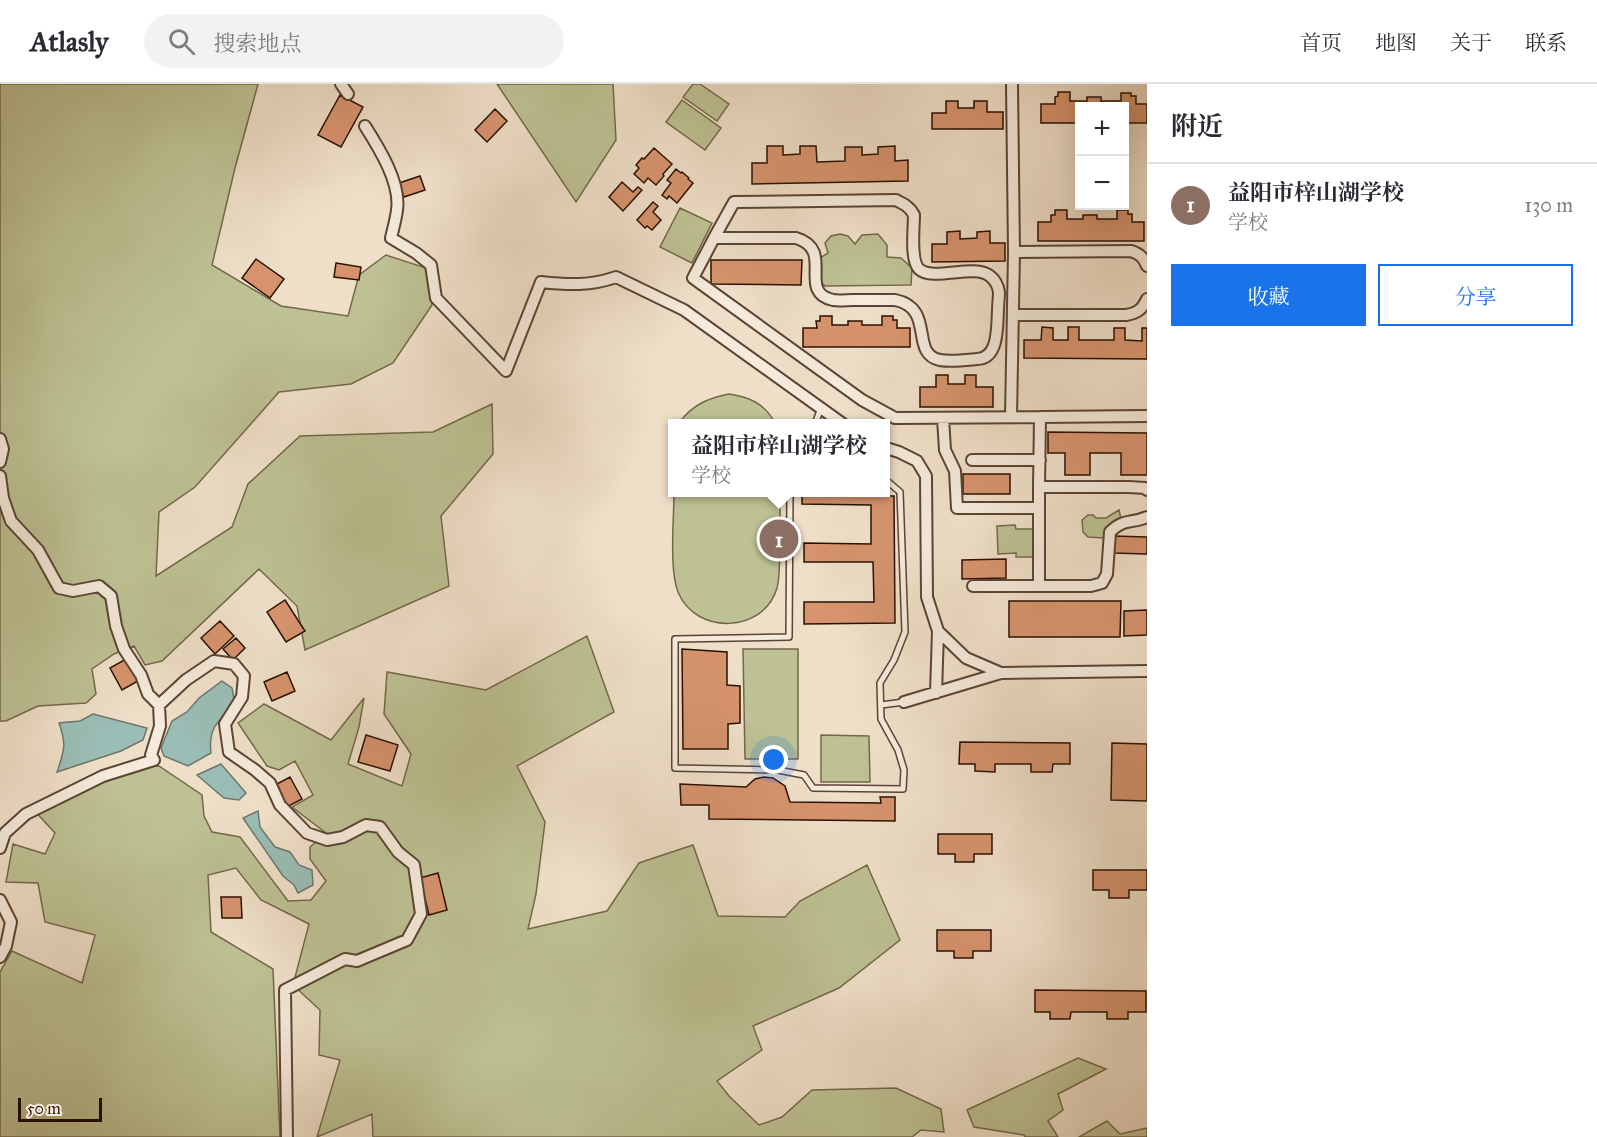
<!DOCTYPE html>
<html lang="zh">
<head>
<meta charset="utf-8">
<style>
	body { margin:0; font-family:"IM FELL Great Primer","Noto Serif SC",serif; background:#f2f2f3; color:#2b2b33 }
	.controls { position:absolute; right:18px; top:18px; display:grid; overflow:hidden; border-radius:0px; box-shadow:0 6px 24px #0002 }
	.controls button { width:54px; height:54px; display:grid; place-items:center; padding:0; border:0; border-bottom:2px solid #e1e1e2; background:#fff; color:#2b2b33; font:30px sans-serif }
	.scale { position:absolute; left:18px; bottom:15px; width:84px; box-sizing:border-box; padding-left:6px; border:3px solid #2a1002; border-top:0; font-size:16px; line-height:21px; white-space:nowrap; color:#2a1002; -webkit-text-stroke:4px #f5eadb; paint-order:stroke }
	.you { position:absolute; left:774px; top:676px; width:21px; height:21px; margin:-15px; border:4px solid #fff; border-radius:50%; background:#1a73e8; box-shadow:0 0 0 9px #1a73e833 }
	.badge { display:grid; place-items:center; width:39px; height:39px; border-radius:50%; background:#1a73e8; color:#fff; font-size:20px; font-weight:700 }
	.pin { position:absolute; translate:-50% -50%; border:3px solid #fff; box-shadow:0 2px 6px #0006 }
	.popup { position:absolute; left:668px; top:335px; width:222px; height:78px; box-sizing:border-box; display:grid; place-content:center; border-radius:0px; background:#fff; filter:drop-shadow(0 2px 4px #0005); font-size:20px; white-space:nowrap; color:#7c7c81 }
	.popup b { font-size:22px; color:#2b2b33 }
	.popup::after { content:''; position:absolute; left:50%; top:100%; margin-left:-12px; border:12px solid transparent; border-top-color:#fff }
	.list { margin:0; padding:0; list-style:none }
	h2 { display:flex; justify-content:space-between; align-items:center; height:78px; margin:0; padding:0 24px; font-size:26px }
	h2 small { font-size:20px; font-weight:400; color:#7c7c81 }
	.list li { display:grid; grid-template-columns:39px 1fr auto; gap:18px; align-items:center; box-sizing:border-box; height:84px; padding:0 24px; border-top:2px solid #e1e1e2 }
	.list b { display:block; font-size:22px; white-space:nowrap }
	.list p { margin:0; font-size:20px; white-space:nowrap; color:#7c7c81 }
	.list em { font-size:20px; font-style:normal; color:#7c7c81 }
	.actions { display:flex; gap:12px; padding:18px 24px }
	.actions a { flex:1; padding:14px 0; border:2px solid #1a73e8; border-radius:0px; text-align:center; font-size:21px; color:#1a73e8 }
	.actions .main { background:#1a73e8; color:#fff }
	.icon { flex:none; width:33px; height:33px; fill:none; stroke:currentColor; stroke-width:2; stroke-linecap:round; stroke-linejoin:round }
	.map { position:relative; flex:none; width:1147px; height:1053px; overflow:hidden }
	header { display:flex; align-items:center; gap:36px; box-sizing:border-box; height:84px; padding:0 30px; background:#fff; border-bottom:2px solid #e1e1e2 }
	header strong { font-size:28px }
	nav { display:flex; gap:33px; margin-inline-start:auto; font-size:21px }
	.search { width:420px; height:54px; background:#f2f2f3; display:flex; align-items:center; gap:15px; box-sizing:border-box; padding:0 21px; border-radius:33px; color:#7c7c81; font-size:22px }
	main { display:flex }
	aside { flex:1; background:#fff }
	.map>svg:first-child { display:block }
	.green { fill:#bdc193; stroke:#74684a; stroke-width:1.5 }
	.water { fill:#9abdb5; stroke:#6d786d; stroke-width:1.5 }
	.building { fill:#d6936e; stroke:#2a1002; stroke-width:1.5 }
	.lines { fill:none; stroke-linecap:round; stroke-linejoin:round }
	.lane-casing { stroke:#5b4434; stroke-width:8 }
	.street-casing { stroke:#5b4434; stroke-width:14 }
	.lane { stroke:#f5eadb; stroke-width:5 }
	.street { stroke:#f5eadb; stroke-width:10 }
</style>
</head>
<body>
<header>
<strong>Atlasly</strong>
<div class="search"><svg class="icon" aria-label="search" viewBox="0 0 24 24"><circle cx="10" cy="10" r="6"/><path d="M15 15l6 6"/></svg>搜索地点</div>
<nav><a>首页</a><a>地图</a><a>关于</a><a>联系</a></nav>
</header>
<main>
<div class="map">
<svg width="1147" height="1053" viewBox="0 0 1147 1053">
	<rect width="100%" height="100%" fill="#efdfc8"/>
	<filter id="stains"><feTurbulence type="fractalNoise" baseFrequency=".00333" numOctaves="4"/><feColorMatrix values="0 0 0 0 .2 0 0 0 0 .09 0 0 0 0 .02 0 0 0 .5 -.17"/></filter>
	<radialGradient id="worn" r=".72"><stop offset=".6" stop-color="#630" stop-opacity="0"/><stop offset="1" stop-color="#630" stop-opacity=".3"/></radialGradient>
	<path class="green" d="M0 0H258L235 84 212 181 281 222 348 232 359 191 386 171 426 184 432 221 393 279 351 300 279 308 195 403 159 428 156 492 232 443 248 400 300 352 433 348 492 320 493 370 441 432 449 502 305 566 297 522 259 485 162 577 145 581 134 562 114 570 92 585 96 610 86 619 38 622 6 637H0Z
		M497 0H613L616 56 576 118Z
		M693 0H700L729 20 717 37 683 13Z
		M682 16 721 44 705 66 666 38Z
		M680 124 712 139 692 179 660 163Z
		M840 150 848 152 855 160 862 151 878 150 887 161V173L901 174 912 184 911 201 825 202 819 196 820 174 828 169 825 159 831 152Z
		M729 310C750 313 765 320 775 339H679C692 321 708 314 729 310Z
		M674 409H780C780 428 780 448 780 468 779 480 780 493 777 504 764 549 696 552 678 508 669 485 674 435 674 409Z
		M1119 426 1121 435C1111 439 1107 443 1105 454L1088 453 1083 448 1082 436 1088 431H1093L1096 434H1106Z
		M1015 441 1016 445H1035V473H1016V469L998 470 997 442Z
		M587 552 614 628 517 682 545 738 536 810 528 845 607 827 639 779 693 761 718 832 785 833 800 817 867 781 900 856 839 904 753 942 762 966 717 997 729 1012 759 1041 782 1033 812 1006 896 1004 941 1025 944 1048 921 1046 912 1053H373L372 1030 317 1053 340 976 319 971 320 926 293 901 309 840 261 816 236 784 208 791 211 848 273 885 280 1053H0V888L12 867 82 899 95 851 45 838 38 799 6 798 13 760 45 770 55 749 32 724 118 683 159 682 202 711 204 732 212 748 240 753 288 817 311 816 326 797 310 775V763L326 749 292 723 313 711 295 677 279 686 267 682 238 639 264 620 331 656 364 614 359 643 348 680 402 702 411 670 384 630 387 588 486 606Z
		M743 565H798V675H745Z
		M821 651 869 652 870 698H821Z
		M1078 974 1106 985 1058 1010 1063 1026 1048 1037 1058 1053H1025L1024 1051 974 1043 967 1026Z
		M1107 1037 1120 1050 1147 1044V1053H1079Z"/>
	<path class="water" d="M222 597 232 604 235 620C218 637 208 644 211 669L188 682 164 672 161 664 172 637 187 628 199 614Z
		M93 630 147 644 143 656 121 667 57 688C64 667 67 661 59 639L80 637Z
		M221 680 246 709 239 716 224 714 197 691Z
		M258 727 260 743 275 763 290 768 299 781 312 786 313 801 298 809 294 801 283 792 243 734Z"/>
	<path class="building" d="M1058 8H1070V17H1087V13H1101V17H1121V9H1131V12H1136V20H1147V39H1124V22H1080V39H1041V20H1055V13L1058 12Z
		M340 11 363 23 341 63 318 51Z
		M946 17H958V24H974V17H987V28H1003V45H932V29H946Z
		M495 25 507 37 487 58 475 46Z
		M767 62H783V71L800 70V62H816L817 78 845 77V63H862V71L878 70V63L895 62V77L908 76V97L752 100V79H767Z
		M654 64 672 80 663 90 664 92 656 101 648 94 644 99 634 90 639 84 636 81 642 74 644 75Z
		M676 85 681 89 682 88 689 94 688 95 693 99 677 119 669 112 667 115 662 111 671 99 667 96Z
		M420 92 425 106 404 113 399 99Z
		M622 98 633 108 638 103 642 106 623 127 609 113Z
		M653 118 658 122 653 128 661 136 652 146 647 142 645 144 637 136Z
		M1055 126H1067V135H1083V131H1097V135H1117V126H1128V130H1132V138H1144V157H1038V138H1051V131H1055Z
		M960 147V155L977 154V148L990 147V159H1005V177L932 178V160H947V148Z
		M256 175 284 195 270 214 242 194Z
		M711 176H802L801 201 711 200Z
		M336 179 361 183 359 196 334 193Z
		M820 232H832V241H848V237H862V241H882V232H893V236H897V244H910V263H803V244H817L816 237H820Z
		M1042 243 1053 244V256H1068V243H1079V256H1114V244H1125V256L1142 257V244H1147V275L1024 274V256H1041Z
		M936 291H948V300H965V291H976V303H993V323H920V303H936Z
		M1048 348 1147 349V391H1121V369H1090V391H1065V369H1048Z
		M963 390H1010V410H963Z
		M802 408H885V412H894L895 539 804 540V518H874L873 478H804V459L871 460V421L802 420Z
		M1114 452 1147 453V470L1113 469Z
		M1006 475V494L962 495V476Z
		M285 516 305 547 286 558 267 528Z
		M1009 517H1121L1120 553H1009Z
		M1147 526V551L1124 552V527Z
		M220 537 234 552 215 570 201 554Z
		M236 554 245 564 233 576 223 565Z
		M682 565 727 568V601L740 602V639L728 640V665H683Z
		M126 575 138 597 122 606 110 584Z
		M287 588 295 607 272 617 264 598Z
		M366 651 398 661 390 687 358 678Z
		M960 658 1070 659V680H1053L1052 688H1031V680H995V688L975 687V680H959Z
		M1112 659 1147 660V717L1111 716Z
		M290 693 302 715 287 723 275 701Z
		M764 693 773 694 785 702 790 718 881 719 880 713H895V737L709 735V721H681L680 700 746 703 755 695Z
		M938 750H992V770H974V778H955V770H938Z
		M1093 786H1147V806H1129V814H1109V806H1093Z
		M438 789 447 826 429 831 420 794Z
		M221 813H241L242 834H222Z
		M937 846H991V867H973V874H954V867H937Z
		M1035 906 1146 907V928H1128V935H1107V928H1071L1070 935H1050V928H1035Z"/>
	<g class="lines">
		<g class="lane-casing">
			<path id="lane" d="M815 340 821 324
				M790 408 789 553 675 555V684L778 686 804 691 813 704 903 705 904 686 898 666 881 635 880 599 894 576 905 548 900 408 886 396
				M881 621 904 618"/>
		</g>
		<g class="street-casing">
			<path id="street" d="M341 0 348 10
				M1012 0 1014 168
				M365 42C379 64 401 99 397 126 396 135 393 145 391 154L416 169 431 181 436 214 506 287 541 198C568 201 591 202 616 193L684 226 843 340
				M714 154 734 118 896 116C904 120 910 123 914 131 914 144 910 176 919 185 933 198 974 179 990 192 995 196 998 202 999 208 999 214 998 220 998 226 997 242 999 275 977 275 966 276 951 278 940 276 909 270 936 224 895 216 881 216 867 216 852 216 847 216 839 217 833 216 796 208 836 166 796 154H714L693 194 862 316 895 334 1040 333
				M1014 231H1126C1137 229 1142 226 1147 215
				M1147 332 1040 333 1039 403H1129L1145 404 1147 406
				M1011 333 1014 168 1131 167C1140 170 1143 173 1147 182
				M943 334 945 366 955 387 957 424H1039
				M0 355 3 365 0 378
				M886 364 899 368 917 377 926 392 927 513 938 547 966 574 1001 589 1147 587
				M972 376H1040
				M0 392 3 414 11 437 38 466 59 504 73 507 99 502 111 512 116 542 124 565 141 591 148 610 159 621 160 642 151 671 154 676 103 692 26 730 5 749 0 764
				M973 502H1091L1102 499 1107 490 1110 448C1124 434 1131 440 1147 433
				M1039 502V403
				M936 609 938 547
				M904 618 1001 589
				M159 621 186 596 214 577 234 580 244 592 242 613 225 640 229 668 255 686 270 699 280 721 307 749 327 756 343 753 366 741 380 743 398 768 414 781 421 830 407 856 357 877 345 875 285 906 287 1053
				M0 816 11 838 6 862 0 873"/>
		</g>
		<use href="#lane" class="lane"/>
		<use href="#street" class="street"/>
	</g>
	<rect width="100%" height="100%" filter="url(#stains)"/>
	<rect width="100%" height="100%" fill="url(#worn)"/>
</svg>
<div class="controls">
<button>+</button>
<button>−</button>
</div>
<div class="scale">50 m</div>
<div class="you"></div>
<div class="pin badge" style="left:779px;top:455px;background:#8d6e63">1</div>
<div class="popup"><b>益阳市梓山湖学校</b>学校</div>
</div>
<aside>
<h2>附近<small></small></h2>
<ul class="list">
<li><span class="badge" style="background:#8d6e63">1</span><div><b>益阳市梓山湖学校</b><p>学校</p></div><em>130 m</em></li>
</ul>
<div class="actions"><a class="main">收藏</a><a>分享</a></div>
</aside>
</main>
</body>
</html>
